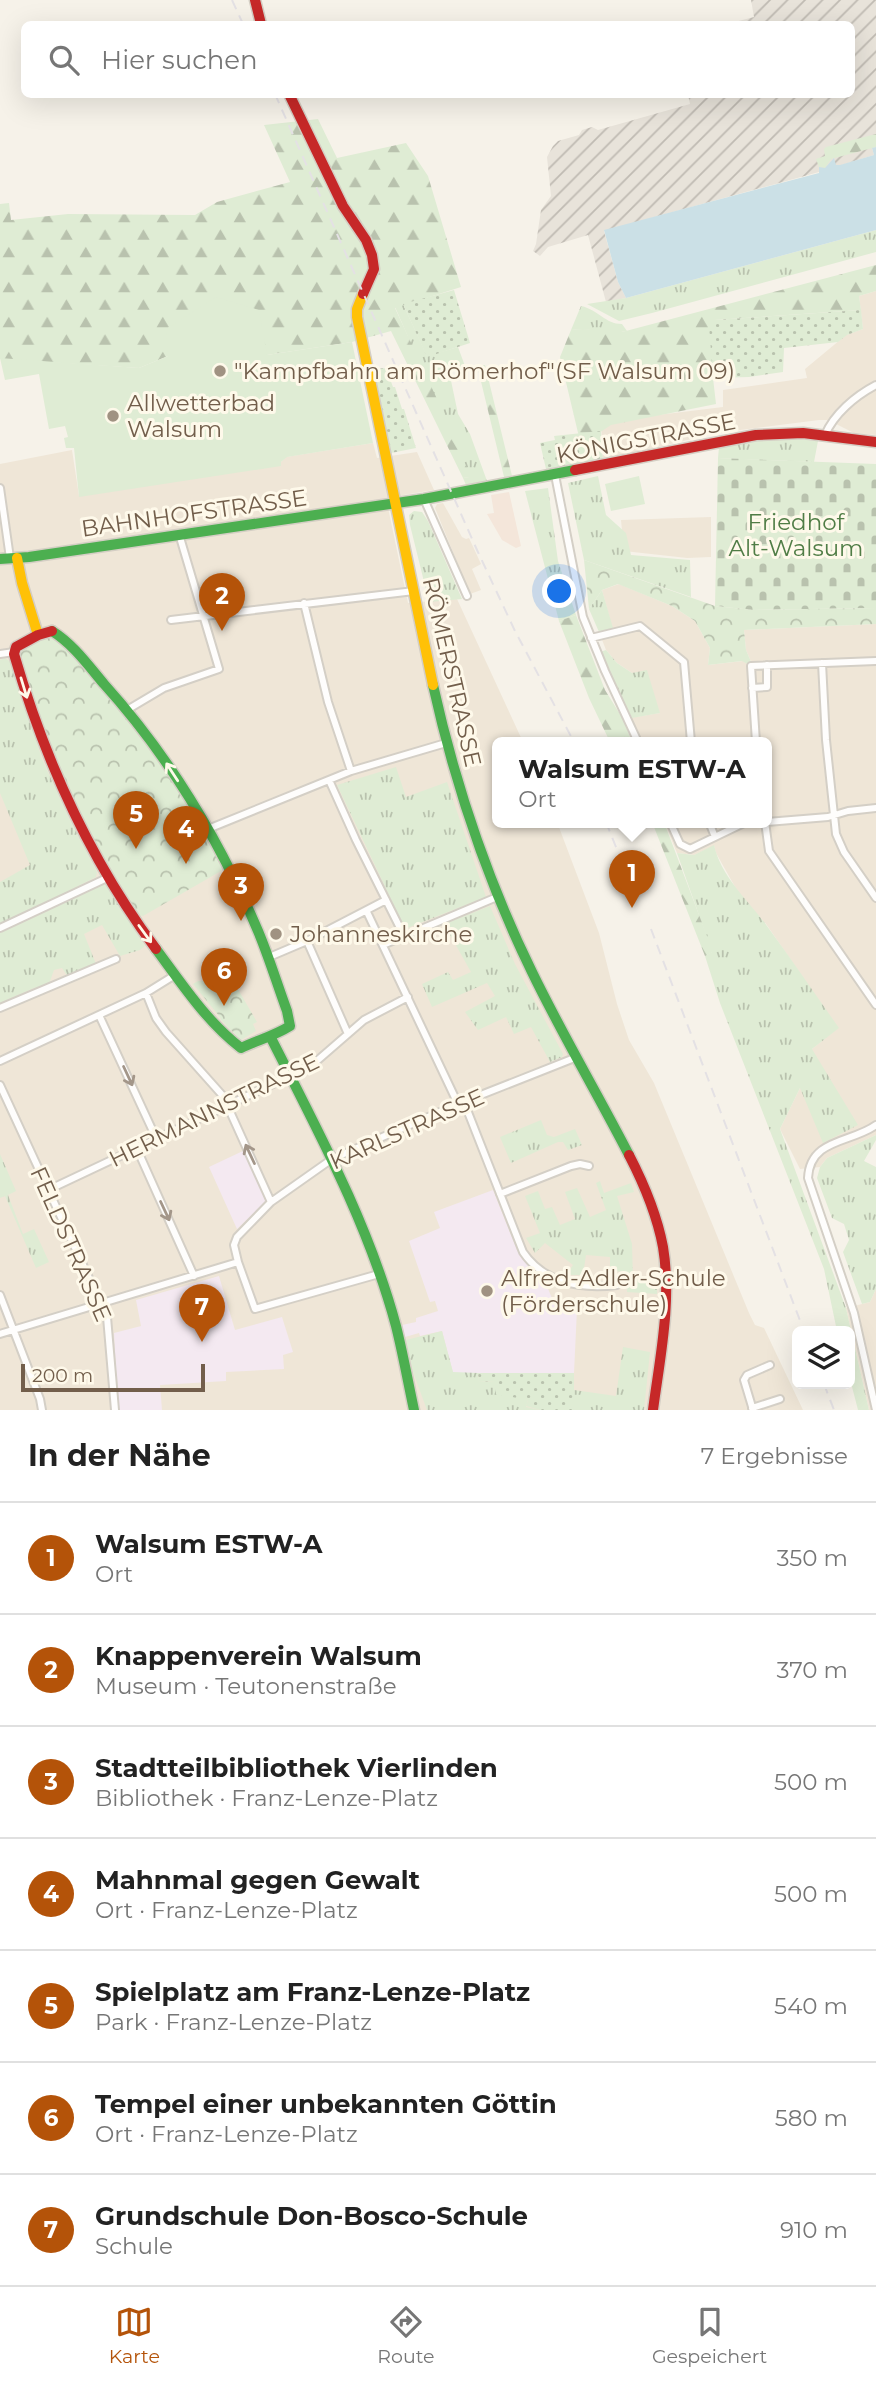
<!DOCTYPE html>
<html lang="de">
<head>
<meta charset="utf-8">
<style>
	body { margin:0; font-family:Montserrat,sans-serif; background:#f2f2f2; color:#222 }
	.controls { position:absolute; right:21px; bottom:21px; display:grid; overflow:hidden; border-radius:10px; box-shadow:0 7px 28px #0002 }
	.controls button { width:63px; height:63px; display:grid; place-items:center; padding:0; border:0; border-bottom:2px solid #e0e0e0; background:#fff; color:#222; font:35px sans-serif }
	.scale { position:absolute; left:21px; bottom:18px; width:184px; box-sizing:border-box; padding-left:7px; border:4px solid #725e4b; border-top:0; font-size:19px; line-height:24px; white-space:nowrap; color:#725e4b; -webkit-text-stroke:5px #fef9ea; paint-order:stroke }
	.you { position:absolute; left:560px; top:592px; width:24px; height:24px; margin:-18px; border:5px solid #fff; border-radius:50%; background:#1a73e8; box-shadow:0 0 0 10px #1a73e833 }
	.badge { display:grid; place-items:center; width:46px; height:46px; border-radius:50%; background:#b45309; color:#fff; font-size:23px; font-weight:700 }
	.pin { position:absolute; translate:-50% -58px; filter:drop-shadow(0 2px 4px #0008) }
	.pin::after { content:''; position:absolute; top:37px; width:24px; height:21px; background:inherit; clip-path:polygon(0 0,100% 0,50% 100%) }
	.popup { position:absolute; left:492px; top:737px; width:280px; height:91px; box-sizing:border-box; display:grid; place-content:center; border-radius:10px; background:#fff; filter:drop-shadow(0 2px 5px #0005); font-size:23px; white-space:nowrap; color:#767676 }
	.popup b { font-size:26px; color:#222 }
	.popup::after { content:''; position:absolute; left:50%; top:100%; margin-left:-14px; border:14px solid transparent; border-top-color:#fff }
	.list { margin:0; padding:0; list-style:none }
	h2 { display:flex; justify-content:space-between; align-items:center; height:91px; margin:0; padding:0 28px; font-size:30px }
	h2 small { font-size:23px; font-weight:400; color:#767676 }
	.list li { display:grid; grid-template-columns:46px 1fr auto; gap:21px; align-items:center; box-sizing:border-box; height:112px; padding:0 28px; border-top:2px solid #e0e0e0 }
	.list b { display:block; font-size:26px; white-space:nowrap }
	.list p { margin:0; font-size:23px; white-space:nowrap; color:#767676 }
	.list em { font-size:23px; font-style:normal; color:#767676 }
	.icon { flex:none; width:38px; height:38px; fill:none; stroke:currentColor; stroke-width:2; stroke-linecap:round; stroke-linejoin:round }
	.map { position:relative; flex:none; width:876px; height:1410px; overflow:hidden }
	.search { position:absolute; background:#fff; box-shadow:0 7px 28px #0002; left:21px; right:21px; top:21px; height:77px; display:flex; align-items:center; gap:18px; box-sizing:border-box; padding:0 24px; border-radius:10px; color:#767676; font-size:26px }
	.sheet { height:875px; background:#fff }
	nav { display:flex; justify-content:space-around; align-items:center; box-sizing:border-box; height:98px; border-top:2px solid #e0e0e0; background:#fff; font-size:19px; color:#767676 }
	nav a { display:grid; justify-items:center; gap:4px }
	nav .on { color:#b45309 }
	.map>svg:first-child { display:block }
	.residential { fill:#efe6d7 }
	.commercial { fill:#f4e6da }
	.industrial { fill:url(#industrial-furrows) }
	.education { fill:#f4e9f1 }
	.grass { fill:url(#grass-tufts) }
	.forest { fill:url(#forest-firs) }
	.cemetery { fill:url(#cemetery-stones) }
	.park { fill:url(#park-crowns) }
	.garden { fill:url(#garden-dots) }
	.pitch { fill:#dfecd4 }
	.water { fill:#cbe0e6 }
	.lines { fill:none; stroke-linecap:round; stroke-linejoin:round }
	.street-casing { stroke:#d4cfc6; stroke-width:10 }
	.fast-casing { stroke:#d4cec4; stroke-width:13 }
	.slow-casing { stroke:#d4cec4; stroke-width:13 }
	.jam-casing { stroke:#d4cec4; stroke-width:13 }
	.street { stroke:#fefdfc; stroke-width:6 }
	.fast { stroke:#4caf50; stroke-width:10 }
	.slow { stroke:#ffc107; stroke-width:10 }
	.jam { stroke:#c62828; stroke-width:10 }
	.rail { stroke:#e4e1e4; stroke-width:2; stroke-dasharray:10 7; stroke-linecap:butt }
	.oneway { stroke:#fef9ea }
	.oneway2 { stroke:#a39689 }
	.poi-dot { fill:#a09282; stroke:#fef9ea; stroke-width:2.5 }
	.labels { text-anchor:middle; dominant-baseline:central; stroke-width:6; stroke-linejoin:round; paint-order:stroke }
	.poi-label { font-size:23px; fill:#725e4b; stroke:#fef9ea; text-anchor:start }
	.street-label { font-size:23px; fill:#725e4b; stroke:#fef9ea }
	.park-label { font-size:23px; fill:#507d46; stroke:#fef9ea }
</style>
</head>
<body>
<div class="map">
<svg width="876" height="1410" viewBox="0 0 876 1410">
	<defs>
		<pattern id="industrial-furrows" width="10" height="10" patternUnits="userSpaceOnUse" patternTransform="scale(1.75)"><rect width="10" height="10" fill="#e8e3da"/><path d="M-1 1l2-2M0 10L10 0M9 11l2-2" fill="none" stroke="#c0bbb3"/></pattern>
		<pattern id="grass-tufts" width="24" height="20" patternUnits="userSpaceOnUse" patternTransform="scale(1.75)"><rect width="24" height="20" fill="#dfecd4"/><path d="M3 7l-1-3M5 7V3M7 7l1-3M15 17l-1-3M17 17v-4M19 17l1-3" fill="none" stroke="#b9c2ae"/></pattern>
		<pattern id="forest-firs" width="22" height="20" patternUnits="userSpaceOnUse" patternTransform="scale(1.75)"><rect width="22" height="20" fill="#dfecd4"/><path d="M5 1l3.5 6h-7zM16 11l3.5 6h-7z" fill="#b9c2ae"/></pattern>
		<pattern id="cemetery-stones" width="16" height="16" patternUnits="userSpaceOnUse" patternTransform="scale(1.75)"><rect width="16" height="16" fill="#dfecd4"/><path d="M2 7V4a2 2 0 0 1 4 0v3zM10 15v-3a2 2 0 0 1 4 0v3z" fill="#b9c2ae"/></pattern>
		<pattern id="park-crowns" width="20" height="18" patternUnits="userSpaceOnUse" patternTransform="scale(1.75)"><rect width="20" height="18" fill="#dfecd4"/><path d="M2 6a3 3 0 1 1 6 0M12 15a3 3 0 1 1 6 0" fill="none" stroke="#b9c2ae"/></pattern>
		<pattern id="garden-dots" width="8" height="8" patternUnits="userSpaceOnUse" patternTransform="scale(1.75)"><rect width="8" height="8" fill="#dfecd4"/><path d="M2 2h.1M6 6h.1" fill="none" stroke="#b9c2ae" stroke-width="1.8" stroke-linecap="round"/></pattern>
	</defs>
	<rect width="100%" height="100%" fill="#f6f2e9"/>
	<path class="residential" d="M876 291V435L854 433 828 420H819L717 433 603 460 601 422 723 407V390L807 378 805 369 846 335 863 329 859 296Z
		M373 443 377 458 417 452 434 490 386 498 408 603 457 599 523 742H497V822H557L599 933 617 1004 629 1040 654 1083 749 1313 755 1325 764 1328 803 1410H0V464L72 450 79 496 281 462 286 457Z
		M443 503 462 537 466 539 469 538 481 564 472 569 481 590 470 594 435 508 437 504Z
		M711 517V557L687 558 624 551 621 520Z
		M619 584 672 606 695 621 710 648 708 665 743 661 749 665 752 664 746 650 744 630 876 624V1135L827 1158 820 1167 800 1169 780 1129 800 1088 812 1049 838 1028 766 924 739 894 716 853 714 846 694 855 677 853 664 822H767V742H632L623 719 660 713 632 673 617 663 606 650 599 632 612 627 602 590Z
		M876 1289V1410H869L846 1308 870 1302Z"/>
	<path class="commercial" d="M509 492 521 546 516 548 502 540 487 514 494 513 491 495Z"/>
	<path class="industrial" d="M751 0H876V147L872 148 874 155 819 172 604 231 618 282 626 298 606 302 588 235 548 247 540 256 533 251 536 244 541 210 551 196 547 157 553 146 558 141 579 135 582 130 592 127 598 130 690 104 688 95 852 94V24H727L754 17Z"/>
	<path class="education" d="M245 1150 267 1200 237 1229 209 1167Z
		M493 1190 517 1250 534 1272 545 1281 557 1311 577 1309 574 1373H453L442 1331 420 1336 419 1333 405 1337 402 1325 416 1322V1318L438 1311 435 1301 430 1302 409 1241 440 1228 434 1212Z
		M219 1276 235 1330 282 1317 293 1352 283 1355 284 1369 226 1372V1381L160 1385 162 1410H118L114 1333 141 1326 136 1300Z"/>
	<path class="grass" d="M876 230V252L652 313 619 321 587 304 626 298Z
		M403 304 427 356 458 347 465 366 449 371 458 414 470 434 487 481 466 485 463 478 469 477 395 307Z
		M581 306C599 310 605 324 622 324L627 331C608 335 590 327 571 330Z
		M784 438 818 441 814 462 718 458 719 447 758 440Z
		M598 476 606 515 626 533 631 555 690 560 691 597 584 560 568 483Z
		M548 488 558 561 576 615 559 621 525 491Z
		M414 511 422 512 428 521 462 599 429 602 410 525 409 515Z
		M602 590 613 628 599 632 589 609Z
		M606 650 617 663 632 673 647 670 660 713 632 718 600 652Z
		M5 658 12 663 42 759 69 818 97 872 96 877 0 926V882L30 865 0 793V660Z
		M396 767 406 797 447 782 486 897 405 929 337 785Z
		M714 845C721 877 749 901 767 926 792 960 815 994 839 1028L812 1049 858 1125 823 1143 800 1088 780 1129 846 1308 869 1410H858L850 1379V1331H837L824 1269 720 1003 705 956 712 952 677 853 694 855Z
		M105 884 145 946 140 950 120 956 102 925 84 934 96 964 68 977 62 968 54 970 49 984 34 988 0 1003V933Z
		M490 906 515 964 563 1054 562 1057 550 1062 531 1027 514 1034 506 1017 478 1030 465 1012 495 996 487 983 432 1007 422 984 448 972 453 980 471 972 444 924Z
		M541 1120 547 1135 554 1137 575 1129 582 1145 568 1150 563 1142H558L511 1163 500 1137Z
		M876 1135V1140L864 1161 876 1167V1289L870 1302 862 1304 843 1252 849 1240 844 1224 832 1218 817 1178 820 1167 827 1158Z
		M0 1154 16 1191 8 1195 23 1234 34 1229 49 1262 36 1268 5 1196 0 1198Z
		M600 1181 604 1193 631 1183 634 1192 617 1196 632 1244 633 1279 657 1278V1294L627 1292 626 1272 610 1271V1257L586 1255 583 1275H566L573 1265 545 1243 535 1253 526 1238 540 1233 525 1196 538 1191 545 1209 552 1207 560 1225 575 1219 565 1192 577 1188 590 1217 606 1210 596 1183Z
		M442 1331 453 1372 478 1373 479 1381 495 1382 528 1400 526 1407 540 1410H427L413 1372 406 1340Z
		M623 1347 650 1352 644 1410H574V1390L616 1396Z"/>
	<path class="forest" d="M318 119 337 158 406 143 428 176 461 287 395 308 455 438 470 477 463 478 391 331 352 342 267 355 168 356 139 368 0 359V204L9 203 11 220 68 214 195 215 217 202 290 182 264 125Z
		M876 134V147L831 159 825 168 819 167 816 159 825 156 824 149 826 147Z
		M876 265V291L859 296 861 310 715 320 713 378 716 404 611 425 596 435 579 437 560 357 571 330C589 327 604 332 622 332Z
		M477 365H485L513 480 505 481Z
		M576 615 605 690 623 719 632 742H610L589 698 559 621Z
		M652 822H664L713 952 705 956Z"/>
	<path class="cemetery" d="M718 458 876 464V608L753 610 715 606Z"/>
	<path class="park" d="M584 560 715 606 753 610 876 608V624L744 630 746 650 752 664 749 665 742 661 708 665 710 648 695 621 672 606 618 584 602 590 589 609Z
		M48 637 57 639 126 711 161 758 223 865 221 871 143 916 137 915 109 874 62 779 40 726 19 656C25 644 36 640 48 637Z
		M228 972 257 1022 253 1024 256 1031 241 1040 221 1020 220 1017 193 984 198 981H211Z"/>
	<path class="garden" d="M454 290 470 343 427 357 403 304Z
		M861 310 863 329 847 335 838 342 784 348 783 372 749 377 713 378 709 325 715 320Z
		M386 368 393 387H395L402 409H404L416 448 391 453 374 369Z
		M601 431 603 460 546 469 540 443 555 440 554 436Z
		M478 1373H574V1410H540L526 1406 528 1400 496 1394 495 1382 479 1381Z"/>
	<path class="pitch" d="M216 297 259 310 267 355 352 342 373 443 287 457 281 462V466L79 497 74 448H66L64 438 68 437 65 426 49 429 39 374 5 380 0 358 139 368 168 356 166 329Z
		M639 476 645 504 611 511 605 484Z"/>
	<path class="water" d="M876 147V230L626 298 618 282 604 230 819 173V167L825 168 834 158 836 165H840L874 155 872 148Z"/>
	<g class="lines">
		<g class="street-casing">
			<path id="street" d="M825 435C834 414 855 396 876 385
				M555 475 583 617 605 671 638 742
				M0 488 10 558
				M424 499 467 596
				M304 603 328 702 351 771
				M171 620 414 591
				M591 638 640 626 684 662 691 742
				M0 654 14 652
				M822 663 826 740 836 834 844 852 876 898
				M752 688 767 687V665
				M127 710 164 688 219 669 179 534
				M756 742 751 666 876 661
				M329 780 356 840 404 936
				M670 822 680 844 690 849 744 823 759 822
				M709 822 715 837
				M765 822 769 851 876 1005
				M767 822 828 817 848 811 876 808
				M208 829 351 771 446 743
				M367 912 458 1104
				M0 928 107 878
				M307 941 348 1034
				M383 945 497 897
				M267 958 307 941 386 900
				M146 993 156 1018 166 1032 223 1096 271 1202
				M0 1008 116 959
				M99 1015 157 1140
				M0 1061 146 993 175 975
				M0 1085 107 1317 115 1410
				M464 1102 523 1252C544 1283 581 1289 617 1285
				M137 1149 194 1276
				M48 1190 311 1066 364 1020 408 997
				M500 1194 571 1166 580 1164 589 1166
				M238 1262 255 1309 379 1274
				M0 1295 40 1399 42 1410
				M0 1334 238 1262 234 1245 237 1237 271 1202 332 1159 458 1104 577 1057
				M752 1408 780 1399
				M753 1410 744 1380 747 1375 770 1365
				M876 1410 854 1313 808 1178C810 1138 852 1143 876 1125"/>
		</g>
		<g class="fast-casing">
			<path id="fast" d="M0 559 29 557 424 499 575 470
				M52 631C73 644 88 665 104 684 169 756 220 841 258 931 269 957 277 984 287 1011L290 1026C274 1036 258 1040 241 1048 206 1021 182 984 156 949
				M433 685C455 784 487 880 532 972 562 1034 597 1093 629 1155
				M271 1038C318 1131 369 1225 396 1326 403 1354 408 1382 414 1410"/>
		</g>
		<g class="slow-casing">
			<path id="slow" d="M363 294 357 309V317L433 685
				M17 558 22 583 38 635"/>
		</g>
		<g class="jam-casing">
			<path id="jam" d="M255 0 261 24
				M289 94 343 206 366 240 372 255 374 269 363 294
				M575 470 756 435 803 433 876 442
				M52 631 38 635 16 647 14 654C45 761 89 859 156 949
				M629 1155C644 1184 657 1215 663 1247 672 1301 660 1357 653 1410"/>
		</g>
		<use href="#street" class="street"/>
		<use href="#fast" class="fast"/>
		<use href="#slow" class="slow"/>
		<use href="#jam" class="jam"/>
		<path class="rail" d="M232 0 243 24
			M275 94 477 550 515 631 574 742
			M606 822 618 852
			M651 929 804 1331
			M824 1384 834 1410"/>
	</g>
	<defs><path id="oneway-shaft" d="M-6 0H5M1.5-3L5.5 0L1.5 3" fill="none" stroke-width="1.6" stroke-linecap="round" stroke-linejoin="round" transform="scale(1.75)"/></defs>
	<g class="oneway">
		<use href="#oneway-shaft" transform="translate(24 688) rotate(73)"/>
		<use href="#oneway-shaft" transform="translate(172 772) rotate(-123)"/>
		<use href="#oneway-shaft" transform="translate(145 934) rotate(54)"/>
	</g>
	<g class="oneway2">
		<use href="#oneway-shaft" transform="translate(128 1076) rotate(65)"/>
		<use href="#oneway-shaft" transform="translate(250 1154) rotate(-115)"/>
		<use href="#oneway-shaft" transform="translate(165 1211) rotate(65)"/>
	</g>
	<g class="poi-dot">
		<circle cx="220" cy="371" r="7"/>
		<circle cx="113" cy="416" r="7"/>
		<circle cx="276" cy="934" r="7"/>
		<circle cx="487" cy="1291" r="7"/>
	</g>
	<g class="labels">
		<g class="poi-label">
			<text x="234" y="371">"Kampfbahn am Römerhof"(SF Walsum 09)</text>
			<text x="127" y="403">Allwetterbad<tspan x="127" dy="26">Walsum</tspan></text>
			<text x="290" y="934">Johanneskirche</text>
			<text x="501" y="1278">Alfred-Adler-Schule<tspan x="501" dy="26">(Förderschule)</tspan></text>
		</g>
		<g class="street-label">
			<text transform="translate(646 438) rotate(-11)">KÖNIGSTRASSE</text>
			<text transform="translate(194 513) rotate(-8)">BAHNHOFSTRASSE</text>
			<text transform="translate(452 672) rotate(77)">RÖMERSTRASSE</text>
			<text transform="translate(214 1110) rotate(-26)">HERMANNSTRASSE</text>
			<text transform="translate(407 1129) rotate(-24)">KARLSTRASSE</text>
			<text transform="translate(71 1244) rotate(66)">FELDSTRASSE</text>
		</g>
		<g class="park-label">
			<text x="796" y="522">Friedhof<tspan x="796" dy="26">Alt-Walsum</tspan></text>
		</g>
	</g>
</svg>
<div class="controls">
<button><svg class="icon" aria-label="layers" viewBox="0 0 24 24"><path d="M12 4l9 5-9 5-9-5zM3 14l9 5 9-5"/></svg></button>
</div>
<div class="scale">200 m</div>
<div class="you"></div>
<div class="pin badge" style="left:632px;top:908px">1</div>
<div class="popup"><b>Walsum ESTW-A</b>Ort</div>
<div class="pin badge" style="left:222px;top:631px">2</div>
<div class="pin badge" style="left:241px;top:921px">3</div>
<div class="pin badge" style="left:186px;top:864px">4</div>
<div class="pin badge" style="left:136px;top:849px">5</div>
<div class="pin badge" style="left:224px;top:1006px">6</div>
<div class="pin badge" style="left:202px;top:1342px">7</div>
<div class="search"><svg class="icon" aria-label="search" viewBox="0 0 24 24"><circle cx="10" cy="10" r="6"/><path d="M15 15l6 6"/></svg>Hier suchen</div>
</div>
<section class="sheet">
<h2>In der Nähe<small>7 Ergebnisse</small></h2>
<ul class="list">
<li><span class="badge">1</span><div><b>Walsum ESTW-A</b><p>Ort</p></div><em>350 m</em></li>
<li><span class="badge">2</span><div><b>Knappenverein Walsum</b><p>Museum · Teutonenstraße</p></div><em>370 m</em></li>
<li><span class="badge">3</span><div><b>Stadtteilbibliothek Vierlinden</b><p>Bibliothek · Franz-Lenze-Platz</p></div><em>500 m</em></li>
<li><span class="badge">4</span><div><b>Mahnmal gegen Gewalt</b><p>Ort · Franz-Lenze-Platz</p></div><em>500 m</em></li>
<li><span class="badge">5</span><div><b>Spielplatz am Franz-Lenze-Platz</b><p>Park · Franz-Lenze-Platz</p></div><em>540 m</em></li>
<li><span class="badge">6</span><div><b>Tempel einer unbekannten Göttin</b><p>Ort · Franz-Lenze-Platz</p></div><em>580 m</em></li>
<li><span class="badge">7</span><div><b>Grundschule Don-Bosco-Schule</b><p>Schule</p></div><em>910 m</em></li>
</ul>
</section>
<nav>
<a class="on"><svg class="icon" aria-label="map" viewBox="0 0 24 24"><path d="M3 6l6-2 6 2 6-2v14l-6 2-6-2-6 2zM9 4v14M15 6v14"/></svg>Karte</a>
<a><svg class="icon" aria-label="directions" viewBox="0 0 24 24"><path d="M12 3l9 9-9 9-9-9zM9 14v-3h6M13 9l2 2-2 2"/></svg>Route</a>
<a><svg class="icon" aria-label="saved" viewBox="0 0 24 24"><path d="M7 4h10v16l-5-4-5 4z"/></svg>Gespeichert</a>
</nav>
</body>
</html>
